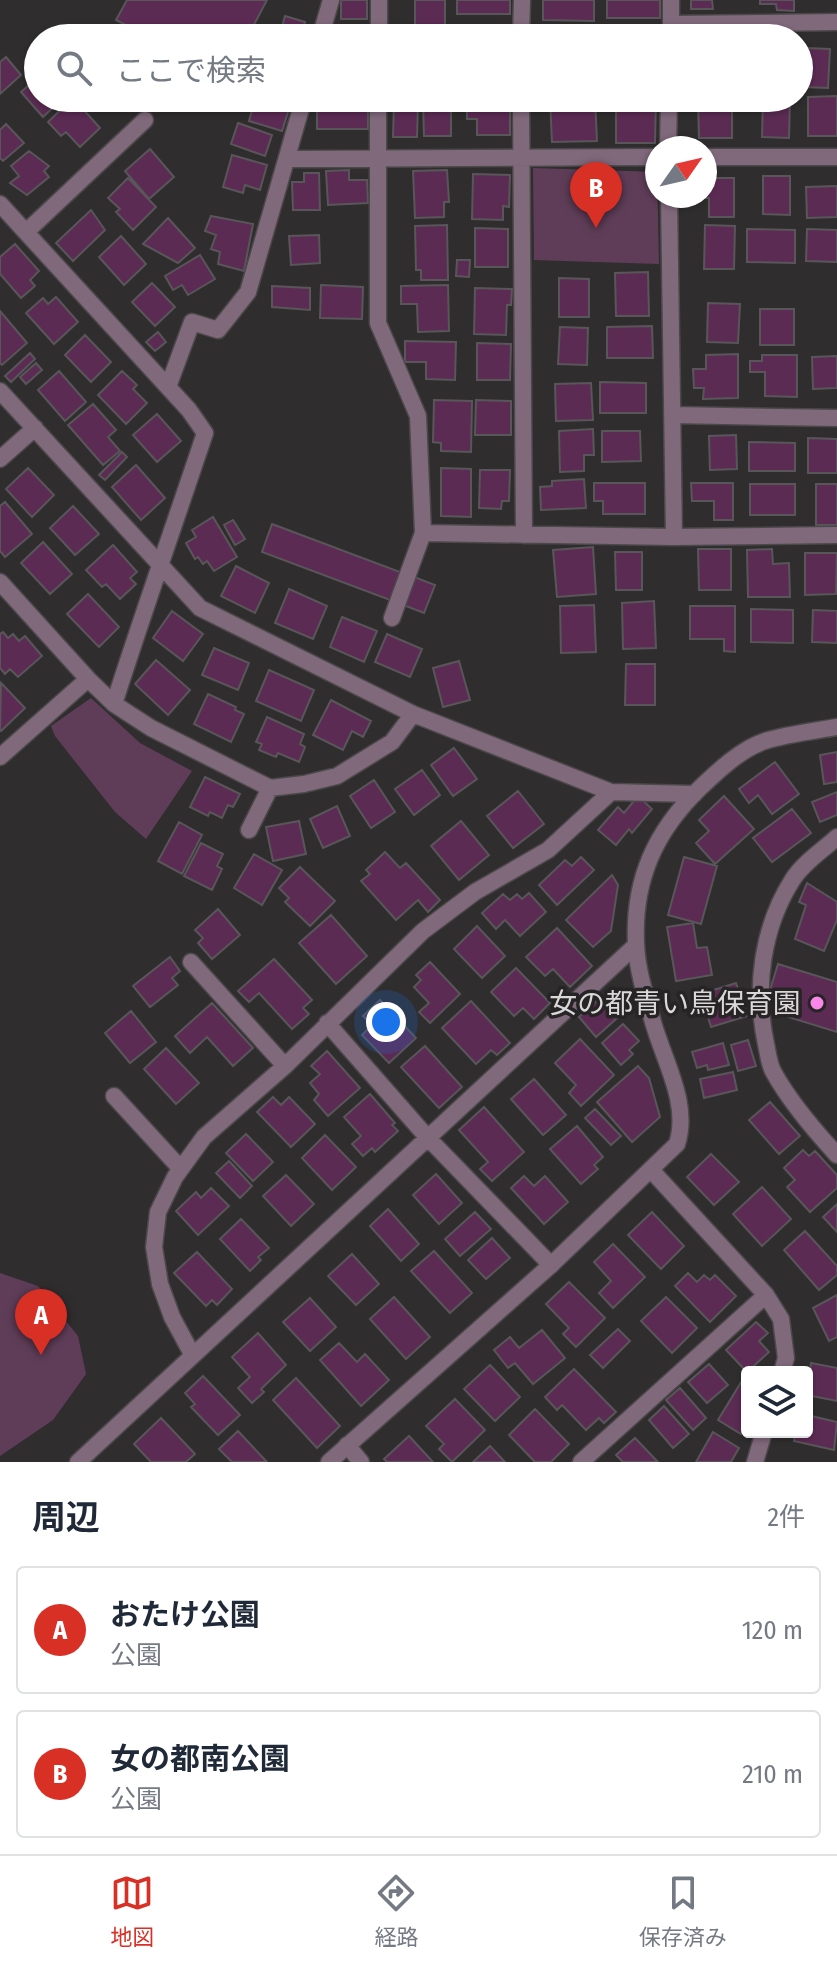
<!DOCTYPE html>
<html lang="ja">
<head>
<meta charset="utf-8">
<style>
	body { margin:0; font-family:"Fira Sans Condensed","Noto Sans JP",sans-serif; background:#f6f6f7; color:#1f2937 }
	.controls { position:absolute; right:24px; bottom:24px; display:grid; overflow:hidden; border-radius:8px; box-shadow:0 2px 6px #0004 }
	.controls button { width:72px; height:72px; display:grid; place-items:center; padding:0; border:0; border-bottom:2px solid #e0e1e3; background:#fff; color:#1f2937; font:40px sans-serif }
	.compass { position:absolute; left:645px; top:136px; width:72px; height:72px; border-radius:50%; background:#fff; box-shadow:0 2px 6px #0004; rotate:56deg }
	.you { position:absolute; left:386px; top:1022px; width:28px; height:28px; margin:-20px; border:6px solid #fff; border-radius:50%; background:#1a73e8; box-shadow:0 0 0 12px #1a73e833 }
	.badge { display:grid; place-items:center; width:52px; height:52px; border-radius:50%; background:#d93025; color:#fff; font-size:26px; font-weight:700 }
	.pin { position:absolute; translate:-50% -66px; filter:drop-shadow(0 2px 4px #0008) }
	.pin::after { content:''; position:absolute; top:42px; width:28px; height:24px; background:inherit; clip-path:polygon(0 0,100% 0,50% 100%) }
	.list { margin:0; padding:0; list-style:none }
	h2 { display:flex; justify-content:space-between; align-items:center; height:104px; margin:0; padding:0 32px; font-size:34px }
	h2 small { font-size:26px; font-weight:400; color:#747a83 }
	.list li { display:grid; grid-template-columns:52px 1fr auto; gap:24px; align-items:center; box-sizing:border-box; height:128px; margin:0 16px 16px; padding:0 16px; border:2px solid #e0e1e3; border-radius:8px }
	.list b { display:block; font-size:30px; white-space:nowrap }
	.list p { margin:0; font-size:26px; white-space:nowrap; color:#747a83 }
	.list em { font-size:26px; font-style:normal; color:#747a83 }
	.icon { flex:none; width:44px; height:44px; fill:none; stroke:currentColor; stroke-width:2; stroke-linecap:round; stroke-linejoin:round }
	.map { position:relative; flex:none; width:837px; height:1462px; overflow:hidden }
	.search { position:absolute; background:#fff; box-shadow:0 2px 6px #0004; left:24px; right:24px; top:24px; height:88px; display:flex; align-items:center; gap:20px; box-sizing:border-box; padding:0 28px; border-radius:44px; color:#747a83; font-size:30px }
	.sheet { height:392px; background:#fff }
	nav { display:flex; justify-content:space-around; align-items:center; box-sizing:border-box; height:112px; border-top:2px solid #e0e1e3; background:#fff; font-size:22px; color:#747a83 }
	nav a { display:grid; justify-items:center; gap:4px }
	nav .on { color:#d93025 }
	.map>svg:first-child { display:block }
	.green { fill:#5f3d58 }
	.building { fill:#5c2b54; stroke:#585658; stroke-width:2 }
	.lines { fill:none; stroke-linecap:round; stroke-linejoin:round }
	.minor-casing { stroke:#4b484a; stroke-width:19 }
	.tertiary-casing { stroke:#4b484a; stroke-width:19 }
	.minor { stroke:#81697c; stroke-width:16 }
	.tertiary { stroke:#81697c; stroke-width:16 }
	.poi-dot { fill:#fa87e7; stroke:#262425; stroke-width:3 }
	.labels { text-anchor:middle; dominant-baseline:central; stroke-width:7; stroke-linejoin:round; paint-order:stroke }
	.poi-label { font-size:28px; fill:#dad8d9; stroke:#262425; text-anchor:end }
</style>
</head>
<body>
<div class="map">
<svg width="837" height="1462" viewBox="0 0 837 1462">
	<rect width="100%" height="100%" fill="#302d2f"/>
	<path class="green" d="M533 168 657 172 659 264 534 260Z
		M91 698 140 743 192 771 146 839 115 812 55 736 51 726Z
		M0 1273 38 1286 78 1336 86 1374 53 1420 0 1456Z"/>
	<path class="building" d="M127 0H267L247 38H152L116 20Z
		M341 0H367V19H341Z
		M415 0H445V28L415 27Z
		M457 0H510V14H457Z
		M543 0H594V21L543 20Z
		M607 0H660V18H607Z
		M691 0H712L713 9H691Z
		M760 0H794V11L777 10 776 4H760Z
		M285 16 305 22 301 38H279Z
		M593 33V38H551V34Z
		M806 48 830 49 828 88 803 87Z
		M6 57 21 75 0 94V62Z
		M38 77V98H57L60 101 43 117 21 92Z
		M837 96V136H808V97Z
		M73 98 100 128 80 147 66 132 61 136 48 122Z
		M317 98H356V109H368V129H317Z
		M550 98H595L597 141 552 142Z
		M616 98H656L655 143H616Z
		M698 98H732V138H699Z
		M763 98H790L789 138 762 137Z
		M255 99 289 109 282 131 249 121Z
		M510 101V135H477V119H467V102Z
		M394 102 418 103 417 137H393Z
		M423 102H451V136H424Z
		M238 123 272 135 265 156 231 144Z
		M6 124 24 143 3 161 0 158V130Z
		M150 149 174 177 149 199 125 171Z
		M29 151 49 166 44 171 49 177 27 195 10 183 19 176 11 166Z
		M232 155 267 165 260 190 245 185 243 193 223 187Z
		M349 170V180H367L368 203 328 205 326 171Z
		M447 170 449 202H444V217L415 218 413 171Z
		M304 173H319L320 210H293L292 182H304Z
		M473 174 510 175 509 207 503 206V220L472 219Z
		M763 176H790V215L763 214Z
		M128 178 156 207 133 230 116 212 120 209 108 198Z
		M705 178H734V217H709V198H702V196H705Z
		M837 186V217L807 218 806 187Z
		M91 210 105 230 73 261 56 243Z
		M211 216 253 224 244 271 218 264 220 252 211 249 216 235 205 231Z
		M168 218 195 248 178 263 143 244Z
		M447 225 448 280H421V270H416L415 226Z
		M705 225 735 226 734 269H704Z
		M475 228 508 229V267H475Z
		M747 229 795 230V263L747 262Z
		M807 229 837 230V262L806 261Z
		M319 235 320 263 291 265 289 236Z
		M121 236 146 264 124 285 99 257Z
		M15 244 39 271 30 280 35 286 21 298 0 274V257Z
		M200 255 215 279 188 295 182 285 173 290 165 276Z
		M457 260H470L469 277 456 276Z
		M648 272 649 316H616L615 273Z
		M559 278 589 279V317H559Z
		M152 283 175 307 155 326 132 302Z
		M321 285 363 287 362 319 320 318Z
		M448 285 449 331 418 332 417 304H401V286Z
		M272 286 310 288V310L272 307Z
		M475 288 512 289 511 305H507L506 335 474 334Z
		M56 297 78 322 54 344 26 313 43 298 48 304Z
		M708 303 740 304 738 343 707 342Z
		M760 309H794V345H760Z
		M0 311 27 343 2 365 0 363Z
		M652 326 653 358H607V327Z
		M560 327 588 328 587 365 558 364Z
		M158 332 166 342 155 351 146 342Z
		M85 335 111 362 91 382 65 355Z
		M405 341 456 342 455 380 426 379V362H405Z
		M477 343 511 344 510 380H477Z
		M30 353 35 359 11 382 5 376Z
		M738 354V398L703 399 704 388H694L693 369H706V355Z
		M762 355H797V397L765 396V372H750V361H762Z
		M837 356V388L813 389 812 357Z
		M36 363 42 370 26 384 20 377Z
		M59 371 86 402 65 421 38 390Z
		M122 371 137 385 133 389 147 403 126 424 98 395Z
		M600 382 646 383V413H600Z
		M591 383 593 420 556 421 555 384Z
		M434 400 472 401 471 452 441 451V443L433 442Z
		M476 400 511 401V435H475Z
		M93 404 116 430 108 437 120 451 103 465 68 425Z
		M157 414 181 441 157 462 133 435Z
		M593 429 594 455H584V471L560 472 559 431Z
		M602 431H640L641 461 602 462Z
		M736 435 737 469 710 470 709 436Z
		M808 438 837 439V473H808Z
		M749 442 795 443V471H749Z
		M122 452 127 457 105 480 99 475Z
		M136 465 165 498 141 520 112 487Z
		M28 468 54 495 32 517 6 489Z
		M441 468 471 469V517L441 516Z
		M480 470H510L509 501H502L501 509 479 508Z
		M584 479 586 508 541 510 540 487 552 486V481Z
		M594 483H645V514H603V501H594Z
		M691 483H733V520H714V501H692Z
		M750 484H795V515H750Z
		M816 484H837V525H816Z
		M5 502 32 534 5 557 0 551V506Z
		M73 506 99 534 75 555 50 528Z
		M213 517 237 557 214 571 207 561 203 564 198 557 195 559 186 543 196 537 192 530Z
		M233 520 245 539 235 545 224 525Z
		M272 524 408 575 398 603 262 552Z
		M43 542 72 574 50 594 21 563Z
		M113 545 137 572 130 578 136 584 120 599 106 584 102 587 86 570Z
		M593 547 596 594 557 597 553 550Z
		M698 549H731V590H699Z
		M772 549 773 564 789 563 790 597H748L747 550Z
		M615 552H642V590H616Z
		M805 553H837L836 594 805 595Z
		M236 566 269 583 255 613 221 596Z
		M409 575 435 585 424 613 398 603Z
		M289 589 327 606 313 639 275 623Z
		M88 594 119 627 99 647 67 614Z
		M654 601 656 648 623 649 622 603Z
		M594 605 596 652 561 653 560 606Z
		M690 606H735V652L724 651V639H690Z
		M751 609 793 610V643L751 642Z
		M813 610 837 611V643L812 642Z
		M172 611 203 634 183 661 153 638Z
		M342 617 377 631 364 662 330 647Z
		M3 632 8 638 13 634 19 641 25 636 42 656 18 677 10 669 5 674 0 668V634Z
		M387 634 422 649 410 677 375 662Z
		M214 648 249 663 238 690 202 675Z
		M156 660 190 690 168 715 135 684Z
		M459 661 470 700 443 707 433 668Z
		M626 664H655V705H625Z
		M269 670 314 690 301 721 256 701Z
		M1 683 25 708 1 731 0 730Z
		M208 694 236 707 235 710 244 714 231 742 194 724Z
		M331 700 371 721 363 737 352 731 343 750 313 735Z
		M267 717 304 734 300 744 305 747 299 762 278 753 276 757 259 750 262 744 256 742Z
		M454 748 477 779 453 796 431 765Z
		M837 752V782L824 784 820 755Z
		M775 762 799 794 772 814 758 795 749 803 739 789Z
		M422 770 440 795 414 815 395 789Z
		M205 777 240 794 233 807 228 805 222 818 210 812 208 816 190 807Z
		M374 780 395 812 371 828 350 796Z
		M518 791 544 824 513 848 487 816Z
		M837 792V815L820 822 812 802Z
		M638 796 652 809 632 833 629 829 616 845 598 830 618 807 624 813Z
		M724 796 754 829 715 864 696 843 709 831 699 820Z
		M337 806 350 836 323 848 310 819Z
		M792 809 811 833 772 862 753 838Z
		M299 821 306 854 273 861 266 827Z
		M461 821 489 855 459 880 431 846Z
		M179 822 202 835 182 874 158 861Z
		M201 843 223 854 217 866 222 869 212 890 184 876Z
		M385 852 400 868 406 863 440 900 428 912 418 900 396 920 361 881 370 874 366 870Z
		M254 854 282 870 262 905 234 888Z
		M581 857 594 870 557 905 539 885 565 860 572 866Z
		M684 857 717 866 701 924 668 915Z
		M300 867 335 901 310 926 285 902 289 898 279 888Z
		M612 875 618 885 611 931 593 947 566 920Z
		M807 883 837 902V920L824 951 795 939 806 905 799 902Z
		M529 893 546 912 520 936 505 920 496 929 482 913 503 894 510 900 517 894 522 899Z
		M218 909 240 935 212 959 198 943 203 938 195 930Z
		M331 915 367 956 336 984 299 943Z
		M693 923 697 948 707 947 712 975 676 981 667 927Z
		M477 926 505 956 482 978 454 949Z
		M557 928 592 966 570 987 553 969 545 976 526 957Z
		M170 957 180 971 172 978 178 985 150 1007 133 986Z
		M274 959 312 1000 303 1008 309 1014 292 1029 259 993 249 1002 238 991Z
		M430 962 460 994 430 1023 419 1012 429 1003 414 987 421 980 416 975Z
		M778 964 837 982V1032L782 1015 785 1004 772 1000 775 991 770 990Z
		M516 968 550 1003 534 1019 523 1008 514 1016 491 992Z
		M736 983 747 1016 711 1027 701 994Z
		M610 995 625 1011 596 1037 579 1017 601 997 604 1001Z
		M380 1000 416 1038 389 1063 362 1035 372 1025 363 1016Z
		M471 1001 510 1043 497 1055 491 1050 476 1064 442 1028Z
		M212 1003 253 1048 233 1066 207 1037 190 1053 175 1036Z
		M131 1011 156 1042 130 1063 105 1033Z
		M623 1024 639 1041 629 1050 633 1054 621 1065 602 1043Z
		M580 1039 614 1075 581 1106 569 1093 576 1085 555 1063Z
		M748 1040 756 1066 738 1071 731 1045Z
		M723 1043 729 1065 708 1070 707 1065 697 1068 692 1052Z
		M425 1046 462 1087 439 1108 401 1067Z
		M166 1048 199 1083 176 1104 144 1069Z
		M327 1051 360 1088 328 1116 314 1100 319 1094 310 1083 320 1074 311 1066Z
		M638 1066 649 1078 660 1117 632 1142 597 1102Z
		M733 1072 737 1090 704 1098 700 1079Z
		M534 1079 566 1115 543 1135 511 1099Z
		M370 1094 395 1123 392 1125 398 1131 375 1152 372 1148 363 1156 352 1144 361 1136 344 1117Z
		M273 1097 281 1105 289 1097 315 1124 291 1147 257 1112Z
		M770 1102 800 1136 779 1154 749 1120Z
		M484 1107 524 1152 492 1181 480 1169 488 1162 459 1130Z
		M595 1109 621 1136 611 1145 585 1118Z
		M577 1126 603 1157 594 1165 598 1169 581 1184 550 1149Z
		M246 1134 273 1162 253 1181 226 1153Z
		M325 1135 356 1167 332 1190 302 1158Z
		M803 1150 809 1156 815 1151 837 1175V1188L810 1212 787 1187 795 1180 784 1168Z
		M711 1154 739 1182 714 1205 687 1177Z
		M229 1161 252 1186 240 1198 216 1173Z
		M436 1174 462 1203 439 1224 413 1195Z
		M286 1175 314 1204 291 1226 263 1196Z
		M524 1176 534 1186 545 1176 568 1202 544 1224 511 1188Z
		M762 1187 791 1219 762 1246 733 1214Z
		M211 1188 229 1206 198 1235 176 1211 196 1192 201 1198Z
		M837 1204V1232L823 1217Z
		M388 1209 419 1244 401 1261 370 1226Z
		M475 1212 491 1229 460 1256 445 1239Z
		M652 1212 684 1246 661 1269 628 1235Z
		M241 1219 269 1248 258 1257 261 1260 250 1271 220 1239Z
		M805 1231 837 1266V1275L819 1290 784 1250Z
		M492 1238 510 1258 486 1279 468 1260Z
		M613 1244 645 1277 613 1308 599 1293 611 1281 594 1262Z
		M434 1251 472 1293 450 1313 411 1271Z
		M197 1252 232 1289 217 1305 212 1300 206 1306 174 1273Z
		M352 1254 379 1284 356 1305 328 1276Z
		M688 1273 697 1282 704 1275 710 1280 715 1275 736 1296 710 1322 675 1286Z
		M569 1282 605 1318 576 1347 563 1334 569 1328 546 1304Z
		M837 1295V1337L829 1341 813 1308Z
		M394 1297 430 1337 406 1359 370 1319Z
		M666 1297 697 1328 672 1353 641 1321Z
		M310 1298 336 1327 310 1351 283 1322Z
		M756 1322 768 1333 759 1341 769 1352 747 1372 726 1350Z
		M618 1329 630 1341 603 1368 590 1355Z
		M542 1330 565 1358 533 1384 515 1363 508 1368 494 1350 510 1337 519 1348Z
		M258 1333 286 1365 261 1389 264 1392 252 1403 238 1388 250 1377 232 1357Z
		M339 1343 357 1362 365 1354 389 1380 361 1406 320 1360Z
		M811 1363 837 1368V1401L807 1395Z
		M709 1364 728 1385 707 1403 688 1382Z
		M490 1365 520 1397 495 1421 464 1389Z
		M574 1369 616 1412 604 1423 599 1418 586 1430 562 1405 557 1410 545 1397Z
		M203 1376 240 1415 218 1435 191 1407 195 1404 185 1393Z
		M296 1378 340 1426 317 1448 273 1400Z
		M743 1379 747 1382V1424L741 1434 718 1420Z
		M680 1388 706 1418 693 1430 666 1400Z
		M455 1399 485 1430 452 1462 439 1449 444 1444 426 1426Z
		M664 1406 689 1434 673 1448 649 1420Z
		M535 1409 569 1444 551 1462H535L509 1435Z
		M807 1415 837 1422 834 1450 794 1441 796 1432H807Z
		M161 1418 195 1454 186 1462H151L134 1444Z
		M238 1431 267 1462H232L219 1449Z
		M713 1432 739 1448 731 1462H696Z
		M409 1436 433 1462H387L384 1459Z
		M635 1438 658 1462H623L616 1455Z
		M490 1446 505 1462H473Z"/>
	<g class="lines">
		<g class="minor-casing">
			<path id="minor" d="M671 24 837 22
				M320 38 331 0
				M379 38V0
				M521 38 522 0
				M671 38V0
				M378 98V323L418 416 423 533 392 618
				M521 98 524 535
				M668 148 669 98
				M705 157H837
				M287 159 657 157
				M669 196 674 537
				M0 204 189 410 205 433C175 523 143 613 114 704
				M26 232 145 120
				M168 387 192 322 218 330 248 292 304 98
				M0 391 200 608 413 714 611 792 694 794
				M673 415 837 418
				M0 459 35 428
				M423 533 674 537 837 535
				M0 582 88 679 114 704 151 728 270 788 304 784 337 776 392 742 413 714
				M0 757 88 679
				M249 830 270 788
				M837 837C823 850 803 863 793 879 762 927 754 989 766 1044 768 1053 769 1065 774 1073 790 1102 814 1130 837 1155
				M191 962 285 1066
				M327 1023 427 1137 551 1265
				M114 1096 181 1169
				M652 1171 766 1295 781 1319 786 1358 782 1372
				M192 1354 172 1317 160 1284 154 1247 158 1212 175 1177 204 1137 285 1066 423 931 475 892 548 850 611 792
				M347 1445 361 1462
				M78 1462 636 945
				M581 1462 766 1295
				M755 1462 764 1432"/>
		</g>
		<g class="tertiary-casing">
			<path id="tertiary" d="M329 1462 551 1265 677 1144C690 1104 664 1061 653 1022 646 997 637 970 636 944 633 880 655 831 701 787 719 770 741 749 765 741 788 734 814 731 837 727"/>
		</g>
		<use href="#minor" class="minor"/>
		<use href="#tertiary" class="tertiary"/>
	</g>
	<circle class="poi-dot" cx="817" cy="1003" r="8"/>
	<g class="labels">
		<g class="poi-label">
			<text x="801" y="1003">女の都青い鳥保育園</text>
		</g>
	</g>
</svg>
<div class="controls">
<button><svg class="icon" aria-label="layers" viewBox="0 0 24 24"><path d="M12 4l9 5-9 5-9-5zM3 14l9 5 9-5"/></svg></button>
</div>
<svg class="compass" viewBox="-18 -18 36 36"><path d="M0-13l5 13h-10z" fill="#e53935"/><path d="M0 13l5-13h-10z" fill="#747a83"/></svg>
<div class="you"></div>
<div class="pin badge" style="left:41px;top:1355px">A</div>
<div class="pin badge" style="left:596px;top:228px">B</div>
<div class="search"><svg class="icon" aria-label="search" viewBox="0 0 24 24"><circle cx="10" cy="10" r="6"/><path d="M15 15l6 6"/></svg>ここで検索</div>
</div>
<section class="sheet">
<h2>周辺<small>2件</small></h2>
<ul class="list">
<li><span class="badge">A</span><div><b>おたけ公園</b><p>公園</p></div><em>120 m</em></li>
<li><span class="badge">B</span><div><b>女の都南公園</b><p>公園</p></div><em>210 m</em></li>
</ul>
</section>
<nav>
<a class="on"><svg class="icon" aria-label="map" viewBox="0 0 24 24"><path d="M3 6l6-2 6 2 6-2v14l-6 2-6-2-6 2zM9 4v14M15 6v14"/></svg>地図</a>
<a><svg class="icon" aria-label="directions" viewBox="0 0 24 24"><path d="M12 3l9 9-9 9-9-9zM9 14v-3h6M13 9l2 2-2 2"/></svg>経路</a>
<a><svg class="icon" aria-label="saved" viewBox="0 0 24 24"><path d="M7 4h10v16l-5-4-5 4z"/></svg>保存済み</a>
</nav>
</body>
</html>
